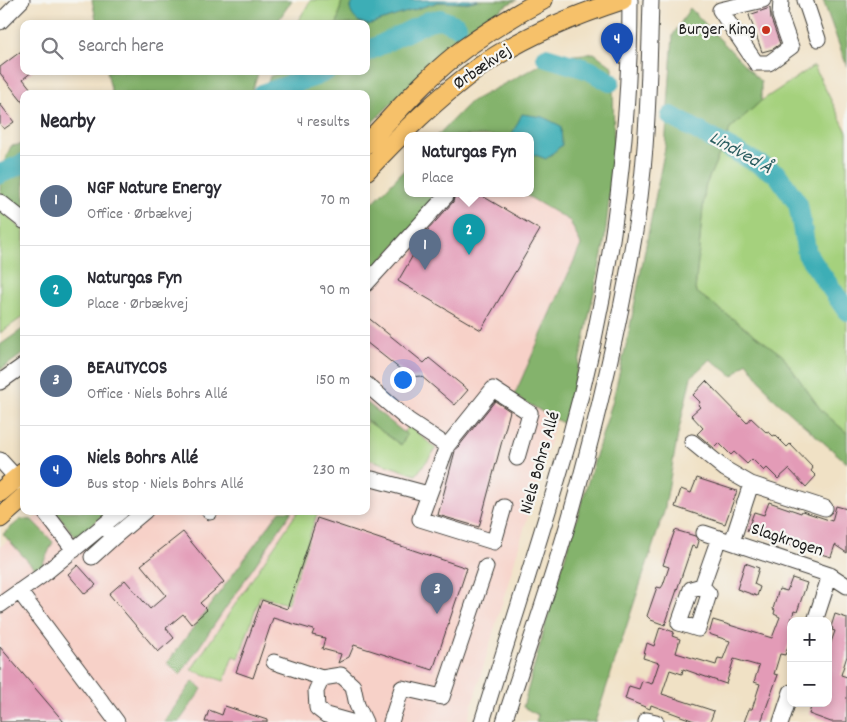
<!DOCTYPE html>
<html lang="en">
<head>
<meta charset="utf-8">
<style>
	body { margin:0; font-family:Dekko,sans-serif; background:#f7f7f7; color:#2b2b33 }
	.controls { position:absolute; right:15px; bottom:15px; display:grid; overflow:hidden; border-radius:10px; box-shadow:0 2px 8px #0003 }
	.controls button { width:45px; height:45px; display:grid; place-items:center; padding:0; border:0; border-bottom:1px solid #e1e1e2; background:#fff; color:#2b2b33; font:25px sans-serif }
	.you { position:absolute; left:402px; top:379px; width:18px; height:18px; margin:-12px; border:4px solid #fff; border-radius:50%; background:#1a73e8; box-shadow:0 0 0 8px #1a73e833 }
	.badge { display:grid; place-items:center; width:32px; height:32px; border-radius:50%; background:#2563eb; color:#fff; font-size:16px; font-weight:700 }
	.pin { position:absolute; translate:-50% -41px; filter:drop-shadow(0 1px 2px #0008) }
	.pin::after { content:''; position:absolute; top:26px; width:18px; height:15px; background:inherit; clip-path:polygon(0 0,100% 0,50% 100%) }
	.popup { position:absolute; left:404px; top:132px; width:130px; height:65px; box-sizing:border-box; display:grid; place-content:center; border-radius:10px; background:#fff; filter:drop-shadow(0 1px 4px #0005); font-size:16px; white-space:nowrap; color:#7c7c81 }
	.popup b { font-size:19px; color:#2b2b33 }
	.popup::after { content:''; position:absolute; left:50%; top:100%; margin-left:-10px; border:10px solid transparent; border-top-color:#fff }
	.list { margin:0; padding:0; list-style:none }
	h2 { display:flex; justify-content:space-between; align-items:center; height:65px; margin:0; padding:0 20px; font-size:21px }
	h2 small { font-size:16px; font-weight:400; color:#7c7c81 }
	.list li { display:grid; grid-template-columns:32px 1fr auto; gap:15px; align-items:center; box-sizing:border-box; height:90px; padding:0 20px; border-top:1px solid #e1e1e2 }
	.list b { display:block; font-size:19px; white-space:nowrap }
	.list p { margin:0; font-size:16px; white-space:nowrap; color:#7c7c81 }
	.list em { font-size:16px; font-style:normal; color:#7c7c81 }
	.icon { flex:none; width:28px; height:28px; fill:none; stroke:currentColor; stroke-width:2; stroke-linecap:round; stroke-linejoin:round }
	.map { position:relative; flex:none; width:847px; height:722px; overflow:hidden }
	.search { position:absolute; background:#fff; box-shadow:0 2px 8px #0003; left:20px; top:20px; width:350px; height:55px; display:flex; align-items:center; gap:12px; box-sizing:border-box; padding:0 18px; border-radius:10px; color:#7c7c81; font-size:19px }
	.panel { position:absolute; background:#fff; box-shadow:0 2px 8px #0003; left:20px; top:90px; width:350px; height:425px; border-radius:10px }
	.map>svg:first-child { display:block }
	.built { fill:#f7d1c8 }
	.green { fill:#a5d17d; stroke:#60764c }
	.forest { fill:#84b36c; stroke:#506844 }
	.water { fill:#3daeb6; stroke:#2c6569 }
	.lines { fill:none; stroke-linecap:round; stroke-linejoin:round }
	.river { stroke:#3daeb6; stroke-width:20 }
	.building { fill:#e39bb7 }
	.minor-casing { stroke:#3c3a35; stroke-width:17 }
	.major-casing { stroke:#3c3a35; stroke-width:21 }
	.minor { stroke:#fff; stroke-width:15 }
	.major { stroke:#f6c16b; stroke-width:19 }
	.poi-dot { fill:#c8321e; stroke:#f6f6f2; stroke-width:2 }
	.labels { text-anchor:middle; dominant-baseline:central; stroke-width:4.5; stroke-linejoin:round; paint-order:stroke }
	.poi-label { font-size:18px; fill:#1c1c1c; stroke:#f6f6f2; text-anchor:end }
	.street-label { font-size:18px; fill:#1c1c1c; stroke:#f6f6f2 }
	.water-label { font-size:19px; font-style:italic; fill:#2b5e61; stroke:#f6f6f2 }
</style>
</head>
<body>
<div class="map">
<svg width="847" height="722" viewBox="0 0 847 722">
	<rect width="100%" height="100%" fill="#f6f6f2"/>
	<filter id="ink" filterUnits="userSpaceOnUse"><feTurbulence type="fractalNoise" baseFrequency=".02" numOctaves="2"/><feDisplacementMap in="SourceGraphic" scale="10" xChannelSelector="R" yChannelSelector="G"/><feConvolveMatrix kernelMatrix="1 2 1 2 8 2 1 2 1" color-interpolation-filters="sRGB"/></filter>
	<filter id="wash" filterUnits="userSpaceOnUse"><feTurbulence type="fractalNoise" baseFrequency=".0096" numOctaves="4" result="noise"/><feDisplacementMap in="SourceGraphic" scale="20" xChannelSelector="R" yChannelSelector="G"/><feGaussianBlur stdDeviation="1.12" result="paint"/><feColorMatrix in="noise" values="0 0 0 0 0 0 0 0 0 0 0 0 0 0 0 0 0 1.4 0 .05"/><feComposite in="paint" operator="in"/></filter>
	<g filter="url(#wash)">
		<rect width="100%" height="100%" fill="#f0e1c5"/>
		<path class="built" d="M420 194H530L593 223 594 292 467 722H0V547L43 511H366V239Z"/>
		<path class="green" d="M311 0H342L337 24H296Z
			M814 66 847 132V433L821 410 782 355 695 291 705 187 730 129 761 101Z
			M0 210 24 231V316L0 333Z
			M366 420 401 445 407 435 404 432 409 425 436 449 416 475 366 458Z
			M298 511H318L287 604 260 596 239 658 233 656 224 681 191 670Z"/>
		<path class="forest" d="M92 0H292L276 24H97Z
			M342 0H354L359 22 365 24H337Z
			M478 0H517L508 4 458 39 366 128V94H265L270 76 286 71H366V24L438 2 465 3Z
			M823 0H847V67Z
			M690 8 761 82V101L730 129 705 187 695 291 782 355 821 410 847 433V463L773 398 747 362 733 376 710 359 691 377 678 434 664 512 595 722H536L538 715 523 707 554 593 612 403 628 337 665 148 673 35Z
			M594 53 613 67 614 157 604 245 566 425 514 396 581 245 570 221 524 194H530V136H437L470 102 555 57Z
			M107 71H259L251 94H112Z
			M24 144V213L0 192V171L11 146Z
			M408 166V194H443L366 277V210Z
			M24 328V353L0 370V345Z
			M366 402 407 435 401 445 366 420Z
			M55 511H108L77 539Z
			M280 511H292L180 675 167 663Z
			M21 519 32 520 53 542 40 570H36L3 534Z
			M193 681 202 689 179 722H164Z"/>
		<path class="water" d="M354 0H478L465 3 438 2 368 25C358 22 353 19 350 9Z
			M522 114 543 117 561 126 562 145 546 159 530 153V136H511Z"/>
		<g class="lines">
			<path class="river" d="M366 52 429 21 440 19 457 26
				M546 57 589 70 610 82
				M262 94 316 76 326 71
				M671 116 777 174 798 204 807 254 847 311
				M0 174 24 163"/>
		</g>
		<g id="blocks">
			<path class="building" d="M770 8 771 19 780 44 773 49 762 52 749 15Z
				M24 49V71H33L23 79 35 94H24V104L0 73V67Z
				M0 104 14 122 4 129 0 124Z
				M455 194H479L540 230 481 330 398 281 427 231 453 202Z
				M366 316 424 363 429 358 468 390 455 405 421 376 410 377 366 342Z
				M706 381 747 423 751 418 767 433 769 432 773 436 775 435 787 447 790 444 813 468 811 471 816 476 806 487 789 469 778 479 767 468 764 471 752 459 747 464 734 452 731 455 719 443 714 448 697 434 703 428 691 415 700 407 698 405 700 402 693 395Z
				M495 401 510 411 479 527 438 515 455 451Z
				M697 478 737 491 725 524 675 507 681 489 691 493Z
				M769 502 801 513 802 511 832 521 836 506 847 509V553L835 545 831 557 814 552V553L747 531 754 512 764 515Z
				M317 518 467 568 433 670 354 645 349 657 338 663 341 654 322 649 325 638 312 635 314 630 273 618 253 678 236 672 262 600 287 609Z
				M675 530 695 536 699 541 697 548 692 546 665 625 651 620 647 616 657 587 661 588 663 585 669 567 663 565Z
				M183 532 224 582 200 603 207 610 191 624 183 614 166 628 174 638 158 652 109 594 125 580 150 609 166 595 141 565Z
				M745 563 759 568 754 584 760 587 757 596 737 589Z
				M78 565 96 585 85 594 68 574Z
				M792 578 807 583 797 612 794 611 791 621V639L785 655 780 654 774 674 778 675 761 722H744L749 709H752L760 684 754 682 759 666 734 659 726 684 683 669 682 674 670 670 662 694 714 711 710 722H697L651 705 650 709 625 699 629 686 639 689 642 681 652 684 659 663 643 658 647 643 654 646 660 627 674 632 672 636 680 639 676 653 716 665 718 658 723 659 730 641 709 634 713 620 772 638 780 617 774 614 775 610 773 609 779 589 787 591Z
				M835 614 847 618V656L841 675 847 677V722H831L809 714 812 703H828V651L835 631 832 630 833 628 831 627Z
				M0 647 64 722H0Z
				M225 706 267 720V722H205L209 710 222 715Z"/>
		</g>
	</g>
	<g filter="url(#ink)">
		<use href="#blocks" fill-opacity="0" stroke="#3c3a35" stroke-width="1"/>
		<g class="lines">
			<g class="minor-casing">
				<path id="minor" d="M763 0 720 10 756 63H769L791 47 780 16 781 0
					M805 0 818 39
					M0 22 22 0
					M0 202 24 221
					M366 284 446 196
					M0 382 24 365
					M366 384 408 420 447 446 420 519 494 542 504 507
					M692 442 725 469 751 484 825 508
					M447 446 493 389 530 413 517 458
					M0 460 24 486
					M372 479 428 494
					M44 511 74 550
					M209 511 210 512
					M704 533 830 575 847 586
					M114 537 145 511
					M732 542 751 484
					M92 557 114 537 104 526
					M702 586 709 594 698 629 679 623 691 589 702 586 719 538
					M19 591 117 722
					M0 605 44 574 121 511
					M815 621 830 575
					M274 662 322 678
					M351 722 326 715 317 708 316 691 322 678 341 675 353 686 357 705 365 722
					M391 722 402 688 442 697 486 567
					M482 722C511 628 542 535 569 440 609 299 630 147 630 0
					M504 722C527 650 553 579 573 506 599 412 622 316 637 219 648 147 649 73 651 0
					M646 722 647 720 656 722
					M781 722 791 692"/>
			</g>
			<g class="major-casing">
				<path id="major" d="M366 144C398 111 428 75 465 48 490 30 516 14 543 0
					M366 171C401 134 437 98 478 68 520 38 573 16 622 0
					M0 492 24 472
					M0 518 24 497"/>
			</g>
			<use href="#minor" class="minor"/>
			<use href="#major" class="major"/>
		</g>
	</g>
	<circle class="poi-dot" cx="766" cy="30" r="5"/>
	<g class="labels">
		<g class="poi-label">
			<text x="756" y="30">Burger King</text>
		</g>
		<g class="street-label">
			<text transform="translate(483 68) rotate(-34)">Ørbækvej</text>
			<text transform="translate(541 463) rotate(-74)">Niels Bohrs Allé</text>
			<text transform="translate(787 541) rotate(18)">Slagkrogen</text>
		</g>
		<g class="water-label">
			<text transform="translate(740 154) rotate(29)">Lindved Å</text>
		</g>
	</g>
</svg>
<div class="controls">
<button>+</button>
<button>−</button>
</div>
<div class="you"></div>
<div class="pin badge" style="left:425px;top:270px;background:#5c6f8a">1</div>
<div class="pin badge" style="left:469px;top:255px;background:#0f9aa8">2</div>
<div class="popup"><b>Naturgas Fyn</b>Place</div>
<div class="pin badge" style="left:437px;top:614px;background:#5c6f8a">3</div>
<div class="pin badge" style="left:617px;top:64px;background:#1a4fb4">4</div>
<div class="search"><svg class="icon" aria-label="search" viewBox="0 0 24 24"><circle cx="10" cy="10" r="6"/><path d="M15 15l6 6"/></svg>Search here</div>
<section class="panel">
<h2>Nearby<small>4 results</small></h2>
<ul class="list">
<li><span class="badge" style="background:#5c6f8a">1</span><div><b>NGF Nature Energy</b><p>Office · Ørbækvej</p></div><em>70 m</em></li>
<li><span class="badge" style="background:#0f9aa8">2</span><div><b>Naturgas Fyn</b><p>Place · Ørbækvej</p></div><em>90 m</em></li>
<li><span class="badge" style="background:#5c6f8a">3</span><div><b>BEAUTYCOS</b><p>Office · Niels Bohrs Allé</p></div><em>150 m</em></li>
<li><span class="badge" style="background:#1a4fb4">4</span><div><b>Niels Bohrs Allé</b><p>Bus stop · Niels Bohrs Allé</p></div><em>230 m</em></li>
</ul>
</section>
</div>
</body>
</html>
